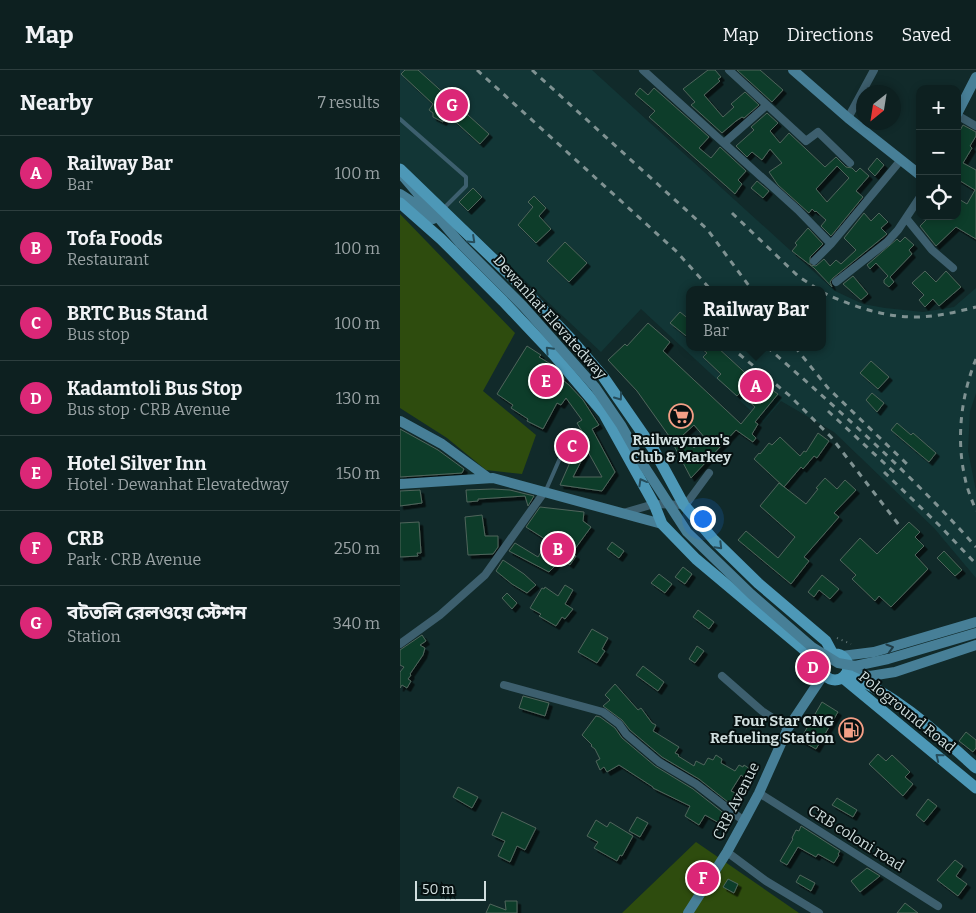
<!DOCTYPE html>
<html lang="en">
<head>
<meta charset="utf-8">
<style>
	body { margin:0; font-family:Bitter,"Noto Sans Bengali",serif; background:#162829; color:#f1f3f6 }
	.controls { position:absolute; right:15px; top:15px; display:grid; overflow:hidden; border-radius:10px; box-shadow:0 2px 8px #0003 }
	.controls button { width:45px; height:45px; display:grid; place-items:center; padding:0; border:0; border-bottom:1px solid #2d3e3e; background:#0d2020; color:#f1f3f6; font:25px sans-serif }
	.compass { position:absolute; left:456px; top:15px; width:45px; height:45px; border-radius:50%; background:#0d2020; box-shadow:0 2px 8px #0003; rotate:210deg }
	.scale { position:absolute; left:15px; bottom:12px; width:71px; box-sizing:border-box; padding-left:5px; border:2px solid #d0dede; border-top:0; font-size:14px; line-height:18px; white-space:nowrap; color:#d0dede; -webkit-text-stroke:4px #061010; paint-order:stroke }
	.you { position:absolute; left:302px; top:448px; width:18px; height:18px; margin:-12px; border:4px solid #fff; border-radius:50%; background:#1a73e8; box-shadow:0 0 0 8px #1a73e833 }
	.badge { display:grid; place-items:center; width:32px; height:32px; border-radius:50%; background:#db2777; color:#fff; font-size:16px; font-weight:700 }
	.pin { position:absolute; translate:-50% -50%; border:2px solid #fff; box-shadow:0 1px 5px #0006 }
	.popup { position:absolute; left:286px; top:216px; width:140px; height:65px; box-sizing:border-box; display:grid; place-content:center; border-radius:10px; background:#0d2020; filter:drop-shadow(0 1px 4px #0005); font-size:16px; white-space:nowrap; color:#9aa3a5 }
	.popup b { font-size:19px; color:#f1f3f6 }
	.popup::after { content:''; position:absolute; left:50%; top:100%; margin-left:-10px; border:10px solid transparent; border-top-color:#0d2020 }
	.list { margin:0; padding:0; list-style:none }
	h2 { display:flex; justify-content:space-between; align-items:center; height:65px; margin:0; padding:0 20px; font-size:21px }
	h2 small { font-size:16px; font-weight:400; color:#9aa3a5 }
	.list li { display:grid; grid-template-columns:32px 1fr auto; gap:15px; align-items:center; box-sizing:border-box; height:75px; padding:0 20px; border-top:1px solid #2d3e3e }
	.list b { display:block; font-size:19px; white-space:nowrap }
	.list p { margin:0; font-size:16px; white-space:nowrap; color:#9aa3a5 }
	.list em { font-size:16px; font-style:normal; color:#9aa3a5 }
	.icon { flex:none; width:28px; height:28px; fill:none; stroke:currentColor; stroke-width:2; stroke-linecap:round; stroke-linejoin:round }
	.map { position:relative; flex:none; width:576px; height:843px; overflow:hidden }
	header { display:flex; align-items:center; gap:30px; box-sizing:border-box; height:70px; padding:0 25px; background:#0d2020; border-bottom:1px solid #2d3e3e }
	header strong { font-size:24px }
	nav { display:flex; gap:28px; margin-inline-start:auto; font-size:18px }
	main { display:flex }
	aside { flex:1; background:#0d2020 }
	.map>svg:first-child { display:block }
	.built { fill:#123636; fill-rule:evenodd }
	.green { fill:#2e4c0e }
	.building { fill:#0c3e2c; stroke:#50655b; fill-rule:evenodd; filter:url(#shadow) }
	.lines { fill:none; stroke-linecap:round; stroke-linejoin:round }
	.path { stroke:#5f7373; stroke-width:2; stroke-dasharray:1 4; stroke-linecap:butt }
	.lane { stroke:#3d5f6e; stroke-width:4 }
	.street { stroke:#3d5f6e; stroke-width:8 }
	.secondary { stroke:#477f97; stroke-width:10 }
	.primary { stroke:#4d98b7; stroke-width:11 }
	.rail { stroke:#7f9292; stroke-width:3; stroke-dasharray:6 6; stroke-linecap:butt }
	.secondary-bridge { stroke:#477f97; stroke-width:10 }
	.oneway { stroke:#264d5b }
	.oneway2 { stroke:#203c46 }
	.labels { text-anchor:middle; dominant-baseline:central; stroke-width:4; stroke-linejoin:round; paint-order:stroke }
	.street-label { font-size:15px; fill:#d0dede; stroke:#061010 }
	.poi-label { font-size:15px; font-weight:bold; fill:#d0dede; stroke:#061010 }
</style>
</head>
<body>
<header>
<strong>Map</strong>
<nav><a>Map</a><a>Directions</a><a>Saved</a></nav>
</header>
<main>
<aside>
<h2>Nearby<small>7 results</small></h2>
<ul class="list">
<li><span class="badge">A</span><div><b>Railway Bar</b><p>Bar</p></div><em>100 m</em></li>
<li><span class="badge">B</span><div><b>Tofa Foods</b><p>Restaurant</p></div><em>100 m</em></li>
<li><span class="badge">C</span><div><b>BRTC Bus Stand</b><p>Bus stop</p></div><em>100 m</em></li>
<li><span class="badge">D</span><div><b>Kadamtoli Bus Stop</b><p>Bus stop · CRB Avenue</p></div><em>130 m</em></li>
<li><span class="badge">E</span><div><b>Hotel Silver Inn</b><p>Hotel · Dewanhat Elevatedway</p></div><em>150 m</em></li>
<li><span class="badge">F</span><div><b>CRB</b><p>Park · CRB Avenue</p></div><em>250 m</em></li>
<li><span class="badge">G</span><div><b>বটতলি রেলওয়ে স্টেশন</b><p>Station</p></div><em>340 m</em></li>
</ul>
</aside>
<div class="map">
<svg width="576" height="843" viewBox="0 0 576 843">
	<defs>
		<filter id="shadow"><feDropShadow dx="3.5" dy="3.5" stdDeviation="0" flood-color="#0009"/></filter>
	</defs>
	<rect width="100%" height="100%" fill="#112a2a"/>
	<path class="built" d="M0 0H5L1 4 33 34 29 40 33 43V47L43 52 48 45 89 64 18 0H192L435 221 463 234 485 238 523 242 554 237 576 218V323L570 341 568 381 576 421V508L534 458 434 362 381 331 363 352 241 239 201 282 0 93ZM132 139 151 159 145 164 126 144ZM165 172 187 193 169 212 147 191ZM290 220H422V277H290Z"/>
	<path class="green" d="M0 144 115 263 83 321 136 365 122 404 86 400 47 368 0 338Z
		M296 772 399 843H222Z"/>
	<path class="building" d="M5 0H18L89 64 80 74 48 45 43 52 33 47V43L29 40 33 34 1 4Z
		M308 0H315L321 7 318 9 320 11 304 25 323 47 334 37 331 34 345 22 359 35 344 48 342 47 336 51 322 63 291 35 295 32 283 19Z
		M337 0H360L383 20 372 32Z
		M240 18 248 25 254 18 309 67 299 78 311 88 320 77 346 101 338 110 342 114 335 124 249 47 255 41 235 24Z
		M367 43 378 53 370 61 380 73 389 63 425 97 436 87 446 97 452 98 456 102 460 98 469 106 456 121 463 127 431 166 421 156 426 150 416 141 415 142 412 139 409 143 378 115 369 102 382 93 370 79 362 90 352 82 347 87 336 76 354 60 351 57ZM437 96 449 108 427 132 416 119Z
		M563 55 576 62V66L570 76 572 78 563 93 576 100V169L556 157 536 176 520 156 530 146H557V128L567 134 575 120 557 109V66Z
		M477 88 484 95 475 106 468 99Z
		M357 111 369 121 363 128 351 118Z
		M73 118 82 127 68 141 59 132Z
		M134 126 146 138 139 146 151 159 136 173 118 155 133 137 128 132Z
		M464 143 471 151 479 143 488 152 481 158 487 164 433 208 430 212 432 217 414 198 392 181 397 175 395 173 408 158 423 174 410 187V195L416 196 424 189 430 196 436 190 441 194 456 180 444 168Z
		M505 167 514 175 509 180 512 184 490 207 494 212 489 217 484 213V210L488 206 476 193 470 199 467 195 497 169 500 172Z
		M165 172 187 193 169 212 147 191Z
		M525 201 536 212 546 201 561 217 539 236 533 229 525 237 519 230 524 225 512 213Z
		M453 206 468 224 461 230 443 214Z
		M280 242 290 250V269L270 253Z
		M248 253 270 272 263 281 341 354 355 337 340 323 337 326 317 308 321 304 303 287 307 283 300 277H317L366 322 369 318 378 324 355 352 358 354 352 364 356 368 353 372 336 360 291 408 269 366 237 321 208 290 225 274 227 276ZM294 355 305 368 294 378 283 365Z
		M127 276 141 285 139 287 154 296 158 301 157 303 164 308V311L169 315 183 330 199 355 192 359 215 402 202 421 160 415 183 363 177 353 182 350 166 328 161 335 157 333 143 359 127 351 128 349 111 338 113 335 97 324ZM187 380 202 407H173Z
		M471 291 489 307 478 319 460 303Z
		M472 323 484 333 477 342 466 330Z
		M497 353 511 365 513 363 536 383 529 392 491 360Z
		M0 359 38 380 64 399 62 403 0 407Z
		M418 363 429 371 417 388 414 386 403 399 401 397 384 417 354 389 359 383 360 384 369 373 372 375 380 367 400 386 404 381 406 382Z
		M425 408 437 419 445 410 456 420 434 443 439 447 404 487 409 491 391 514 338 470 346 461 378 488 395 467 360 436 379 413 406 434 418 419 416 418Z
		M93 419 110 420 134 426 128 436 125 426 78 429V431L67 432 66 420Z
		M20 420 22 433 0 436V421Z
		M140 437 184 442 183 451 191 457 172 483 176 486 170 495 159 487 154 497 149 502 109 481 115 473 138 487 146 473 143 472 145 469 126 457Z
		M82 445 85 466H98V477L93 484 68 485 65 447Z
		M19 452 21 483H17L18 486 0 487V453Z
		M509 452 520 462 515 467 524 476 515 485 528 499 491 537 479 526 475 531 452 509 456 505 440 490 460 468 477 484Z
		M212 472 224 481 219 488 207 479Z
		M544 481 562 500 555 506 537 488Z
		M103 490 124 504 136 515 127 523 112 514 96 501Z
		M283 497 292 504 285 514 275 507Z
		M259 504 272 514 265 523 251 513Z
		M422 505 439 519 430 529 419 520 414 527 408 522Z
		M165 515 173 520 165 534 173 539 165 549 162 547 156 556 139 546 141 544 130 538 142 518 144 519 145 517 158 526Z
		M107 523 117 533 112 539 102 528Z
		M298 540 314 552 309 559 293 547Z
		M192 559 208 568 202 579 205 581 197 593 178 582Z
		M22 565 26 571 20 575 25 578 23 585 10 604 11 605 8 609 11 611 7 618 2 615 0 618V602L4 597 0 595V580Z
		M297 576 304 581 295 593 289 589Z
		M243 596 264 612 258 621 236 605Z
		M215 614 238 640 241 638 252 653 256 655 253 661 279 677 275 683 279 685 278 686 294 696 296 691 304 695 308 688 313 690 316 685 322 689 321 693 335 701 339 695 343 697 344 695 350 699 345 708 341 705 331 721 339 725 333 736 299 709 262 687 230 660 222 650 203 636 210 630 205 625Z
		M123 626 149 633 145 646 119 638Z
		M422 632 438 642 416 679 400 670Z
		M196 646 200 647 215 658 222 668 255 696 293 719 326 745 321 754 305 745 299 755 285 746 290 736 253 718V717L219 695 207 702 204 697 200 700 196 691 200 689 195 679 191 676 192 675 182 665Z
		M566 662 576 670V678L573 682 559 671Z
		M478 684 486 691 492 685 510 702 505 707 513 714 503 726 469 694Z
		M58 717 78 727 72 738 53 727Z
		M437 728 457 740 453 747 432 735Z
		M528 729 537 736 524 752 516 745Z
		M102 742 136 758 125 780 117 776 110 792 98 786 105 771 92 765Z
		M237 747 248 753 240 767 229 761Z
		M196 750 207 757 210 752 233 766 222 786 220 785 217 791 194 778 198 772 187 766Z
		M401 756 440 781 438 784 439 785 434 793 418 784 416 787 398 777 387 795 380 791 393 769 392 768 396 760 399 761Z
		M555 790 563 796 556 806 567 814 558 826 537 810Z
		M467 798 480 806 460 822 451 811Z
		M400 805 415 813 411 821 396 812Z
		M328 809 338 814 334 823 323 817Z
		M105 831H117V843H86L90 834 106 840Z
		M505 833 518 843H497Z"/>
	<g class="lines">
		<path class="path" d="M437 568 451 574"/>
		<path class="lane" d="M0 49 66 107V116L43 139
			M146 420 171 363"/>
		<path class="street" d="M243 0 398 140 431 174
			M329 0 406 71 418 62 450 93
			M557 45 576 56
			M448 48 474 0
			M324 73 367 35
			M506 148 532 180 553 198
			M414 191 431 174 500 91
			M436 212 487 172 498 160 520 127
			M223 443 254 434 284 435 287 433 309 403
			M0 574 40 545 85 505 145 421
			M322 606 362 641 388 658
			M104 615 203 642 219 654 226 664 259 692 296 714 344 751
			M359 723 538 836
			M327 782 366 811 419 843"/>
		<path class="secondary" d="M393 0 448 48 520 105
			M557 44 576 7
			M1 104 60 173
			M0 124 14 133 33 149
			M0 351 42 374 87 407
			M0 414 93 408 262 454
			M442 586 474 582 576 552
			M450 601 457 604 470 606 495 602 576 575
			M288 843 327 782 344 751 359 723 388 658 424 604"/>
		<path class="primary" d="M0 99 114 209 171 269 202 305 254 380 284 435 314 470 358 513 426 571 433 584
			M0 133 41 169 103 231 154 285 204 344 254 434 262 454 296 489 407 582 423 591
			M422 597a13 13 0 1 1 26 0a13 13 0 1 1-26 0Z
			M446 604C496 624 537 663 576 698
			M443 608 576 718"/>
		<path class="rail" d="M77 0 277 182 311 220
			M132 0 307 159 352 220
			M332 143 398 206 419 220
			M422 222C451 236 483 247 515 247 536 247 556 242 576 237
			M367 277C440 341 512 405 576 477
			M395 277 428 318 509 396
			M339 284 390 326 431 367 499 455
			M576 289C561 326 556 369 565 408 567 419 572 430 576 441
			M428 341 496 404
			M484 402 540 456 576 494"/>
		<path class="secondary-bridge" d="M60 173 123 236 195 317 221 355 244 396 287 462 351 524 412 577 438 593 455 596 488 589 576 563"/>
	</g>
	<defs><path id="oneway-chevron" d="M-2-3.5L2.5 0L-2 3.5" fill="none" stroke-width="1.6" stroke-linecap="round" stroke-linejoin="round" transform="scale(1.25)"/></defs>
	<g class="oneway">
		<use href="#oneway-chevron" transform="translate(72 170) rotate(43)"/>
		<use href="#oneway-chevron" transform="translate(149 280) rotate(-134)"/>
		<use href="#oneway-chevron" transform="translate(219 327) rotate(54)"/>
		<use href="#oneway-chevron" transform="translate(242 412) rotate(-119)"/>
		<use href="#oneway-chevron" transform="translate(319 476) rotate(45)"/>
		<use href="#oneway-chevron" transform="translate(539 687) rotate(-141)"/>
	</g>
	<use class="oneway2" href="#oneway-chevron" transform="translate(490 578) rotate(-16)"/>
	<defs>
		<g id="supermarket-ring" transform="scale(1.25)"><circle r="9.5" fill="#061010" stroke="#f49f86" stroke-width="1.5"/><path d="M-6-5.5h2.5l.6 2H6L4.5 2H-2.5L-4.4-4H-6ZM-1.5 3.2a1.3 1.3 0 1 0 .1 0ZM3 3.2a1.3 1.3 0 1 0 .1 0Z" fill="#f49f86"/></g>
		<g id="fuel-ring" transform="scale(1.25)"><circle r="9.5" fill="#061010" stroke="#f49f86" stroke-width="1.5"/><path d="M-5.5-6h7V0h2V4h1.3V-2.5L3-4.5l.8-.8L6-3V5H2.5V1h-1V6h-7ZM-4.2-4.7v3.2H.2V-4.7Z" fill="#f49f86"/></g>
	</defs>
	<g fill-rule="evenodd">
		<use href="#supermarket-ring" x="281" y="346"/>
		<use href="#fuel-ring" x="451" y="660"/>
	</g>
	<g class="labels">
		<g class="street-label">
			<text transform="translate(150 247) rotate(48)">Dewanhat Elevatedway</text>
			<text transform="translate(507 642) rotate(39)">Pologround Road</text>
			<text transform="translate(336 731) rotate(-63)">CRB Avenue</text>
			<text transform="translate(456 768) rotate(32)">CRB coloni road</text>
		</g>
		<g class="poi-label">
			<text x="281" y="370">Railwaymen's<tspan x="281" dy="17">Club &amp; Markey</tspan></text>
			<text x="434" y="651" text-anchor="end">Four Star CNG<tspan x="434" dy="17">Refueling Station</tspan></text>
		</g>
	</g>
</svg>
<div class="controls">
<button>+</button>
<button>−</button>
<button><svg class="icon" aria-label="locate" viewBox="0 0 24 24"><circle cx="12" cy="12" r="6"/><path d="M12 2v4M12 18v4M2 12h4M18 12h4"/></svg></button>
</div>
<svg class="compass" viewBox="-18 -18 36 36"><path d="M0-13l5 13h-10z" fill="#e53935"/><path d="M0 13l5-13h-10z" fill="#9aa3a5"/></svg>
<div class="scale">50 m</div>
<div class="you"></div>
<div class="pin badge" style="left:356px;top:316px">A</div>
<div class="popup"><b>Railway Bar</b>Bar</div>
<div class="pin badge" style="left:158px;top:479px">B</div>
<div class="pin badge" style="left:172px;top:376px">C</div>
<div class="pin badge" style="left:413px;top:597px">D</div>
<div class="pin badge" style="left:146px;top:311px">E</div>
<div class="pin badge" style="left:303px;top:808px">F</div>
<div class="pin badge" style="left:52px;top:35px">G</div>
</div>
</main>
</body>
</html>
